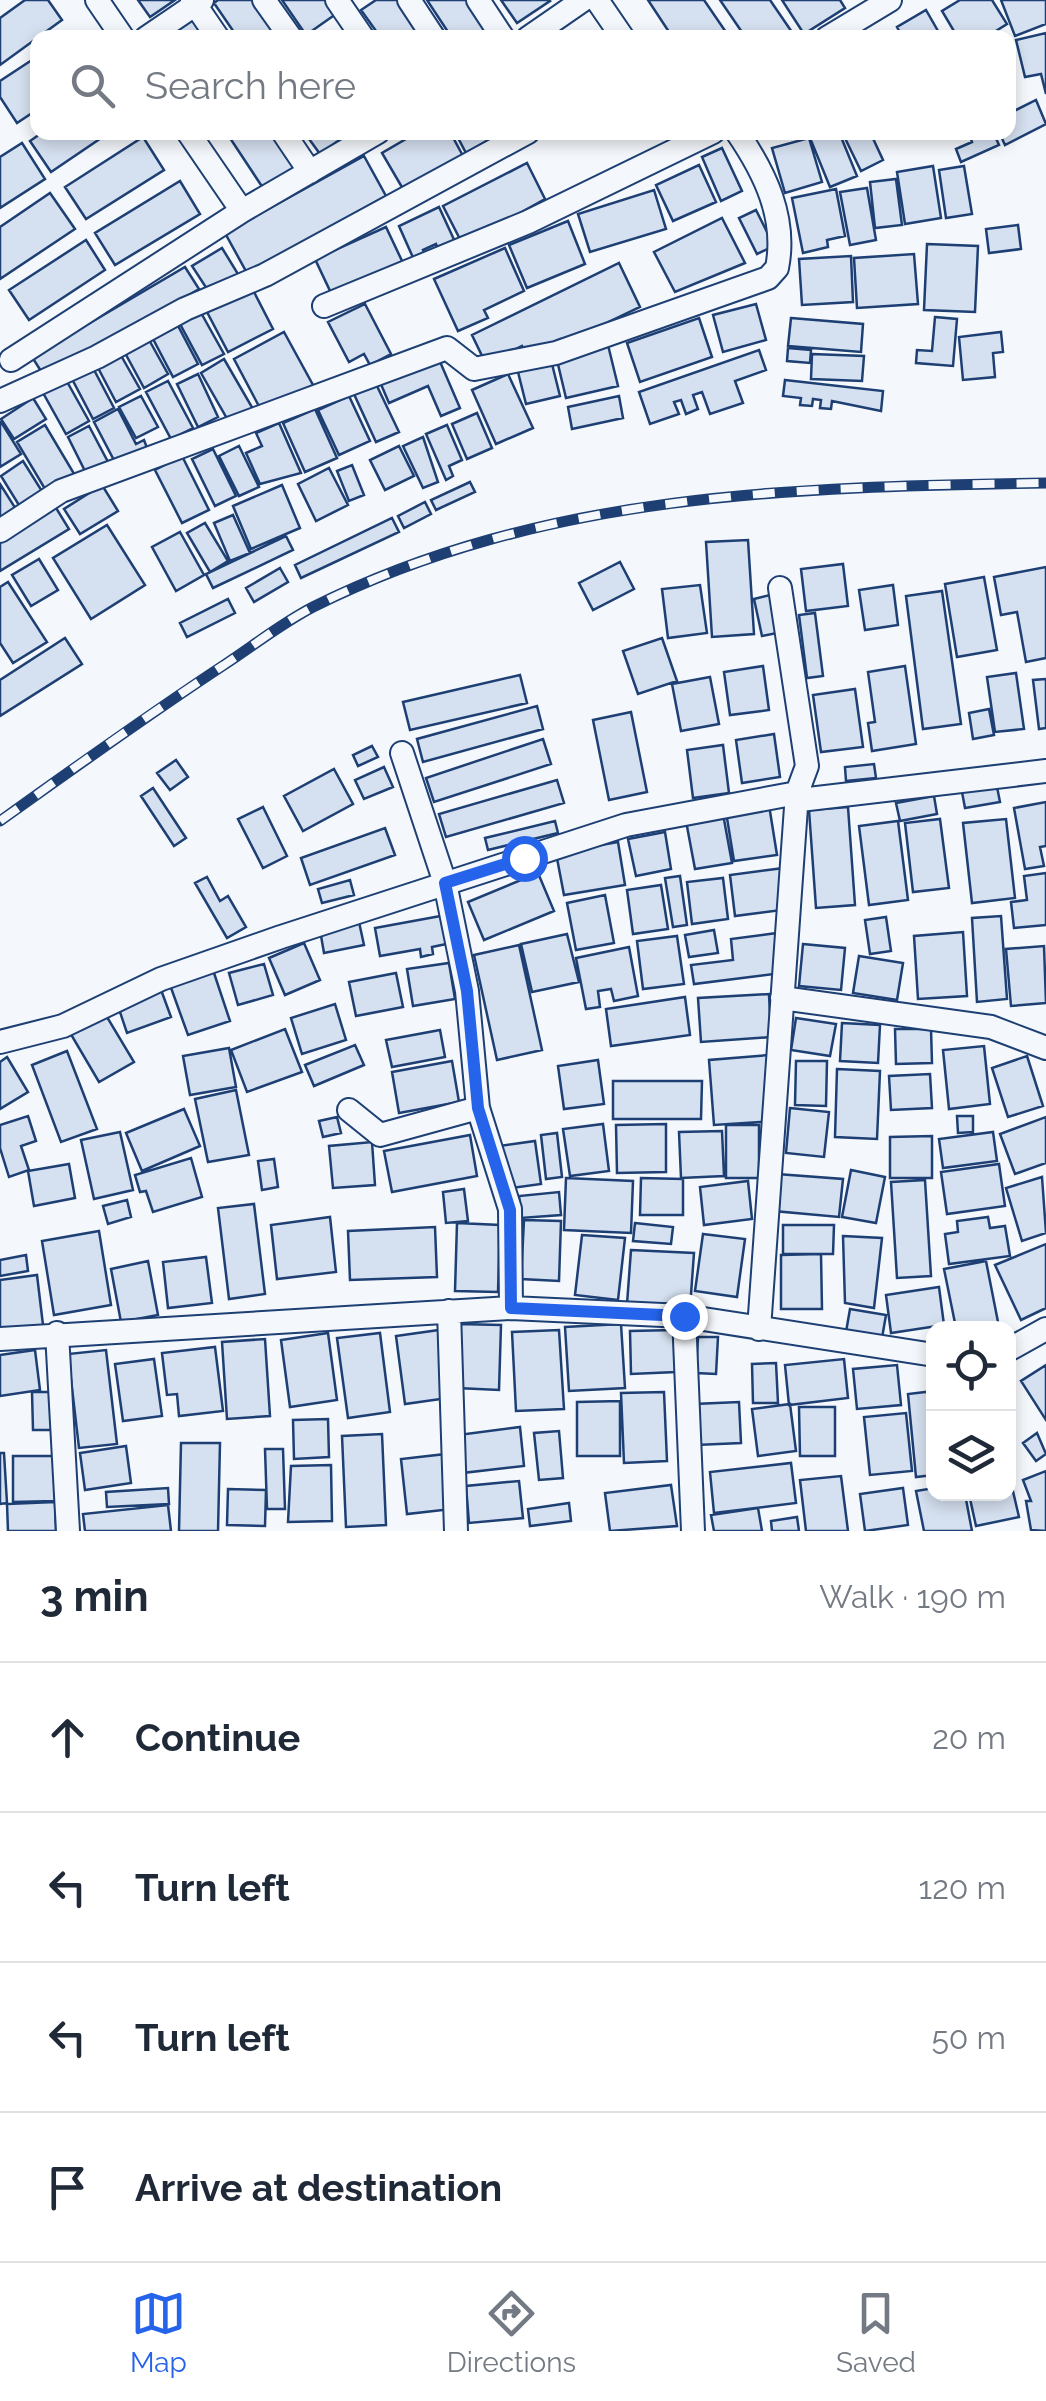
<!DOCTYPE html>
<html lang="en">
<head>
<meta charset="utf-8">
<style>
	body { margin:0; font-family:Raleway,sans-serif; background:#f2f2f3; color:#1f2937 }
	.controls { position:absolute; right:30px; bottom:30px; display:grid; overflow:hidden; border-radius:20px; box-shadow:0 5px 15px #0003 }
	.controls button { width:90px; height:90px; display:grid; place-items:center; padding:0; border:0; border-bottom:2px solid #e0e1e3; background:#fff; color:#1f2937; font:50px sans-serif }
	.stop { position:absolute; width:30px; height:30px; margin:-22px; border:8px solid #2563eb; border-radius:50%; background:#fff }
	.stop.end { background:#2563eb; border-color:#fff; box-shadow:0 2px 10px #0008 }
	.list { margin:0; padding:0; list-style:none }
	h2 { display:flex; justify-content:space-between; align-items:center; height:130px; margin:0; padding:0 40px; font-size:42px }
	h2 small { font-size:32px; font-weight:400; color:#747a83 }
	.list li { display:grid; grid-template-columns:65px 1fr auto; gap:30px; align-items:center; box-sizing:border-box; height:150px; padding:0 40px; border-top:2px solid #e0e1e3 }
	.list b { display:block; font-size:38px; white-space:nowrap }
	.list em { font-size:32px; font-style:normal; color:#747a83 }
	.icon { flex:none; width:55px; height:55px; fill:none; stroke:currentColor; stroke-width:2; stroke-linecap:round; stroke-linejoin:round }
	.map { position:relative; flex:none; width:1046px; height:1531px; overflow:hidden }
	.search { position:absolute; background:#fff; box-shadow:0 5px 15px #0003; left:30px; right:30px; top:30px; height:110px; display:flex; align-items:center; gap:25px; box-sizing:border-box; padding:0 35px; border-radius:20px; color:#747a83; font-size:38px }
	.sheet { height:730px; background:#fff }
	nav { display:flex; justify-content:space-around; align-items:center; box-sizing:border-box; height:140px; border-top:2px solid #e0e1e3; background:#fff; font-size:28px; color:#747a83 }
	nav a { display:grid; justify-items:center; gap:5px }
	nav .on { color:#2563eb }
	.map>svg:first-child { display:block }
	.building { fill:#d5e0f0; stroke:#1d3f73; stroke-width:2.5 }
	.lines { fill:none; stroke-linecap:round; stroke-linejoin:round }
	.minor-casing { stroke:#1d3f73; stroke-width:26 }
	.minor { stroke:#f4f7fb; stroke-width:22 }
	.rail-casing { stroke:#1d3f73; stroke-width:11 }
	.rail { stroke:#f4f7fb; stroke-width:8; stroke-dasharray:22; stroke-linecap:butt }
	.route { stroke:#2563eb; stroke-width:12 }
</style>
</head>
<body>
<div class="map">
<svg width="1046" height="1531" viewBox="0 0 1046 1531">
	<rect width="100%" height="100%" fill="#f4f7fb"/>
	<path class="building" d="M25 0H48L62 20 0 65V18Z
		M138 0H175L150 17Z
		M218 0H259L286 38H238L214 3Z
		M282 0H327L336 14 306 35Z
		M376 0H400L427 38H381L361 10Z
		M427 0H472L497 38H452Z
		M501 0H549L550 1 517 23Z
		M648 0H704L730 38H673Z
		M720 0H770L796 38H746Z
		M782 0H840L845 8 804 34Z
		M960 0H992L1007 24 996 31 1000 38H958L942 11Z
		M1001 0H1046V24L1015 36Z
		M926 10 942 38H903L897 27Z
		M198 12 215 38H162Z
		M1046 33V94L1041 74 1025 77 1016 40Z
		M38 56V109L17 123 0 97V81Z
		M1036 100 1046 124 1005 145 999 132H1008V114Z
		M43 132H110L51 172 30 141Z
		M226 132H279L301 167 265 191Z
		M304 132 349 133 320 154Z
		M418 132H450L463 156 403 189 382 153Z
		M455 132H502L466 153Z
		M823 132H839L857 176 830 187 810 138Z
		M842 132H870L883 160 861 171Z
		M968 132H993L999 145 961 162 956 149 972 142Z
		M143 137 164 170 86 219 65 187Z
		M809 138 822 182 785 193 772 148Z
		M22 143 45 179 0 208V157Z
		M722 148 742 191 721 201 702 157Z
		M364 156 386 196 247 273 225 233Z
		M527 163 545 199 463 245 443 206Z
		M699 165 716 202 673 221 656 185Z
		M933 166 941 218 905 224 897 172Z
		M964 166 972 214 946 218 939 170Z
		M896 179 902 225 875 228 870 182Z
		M180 181 200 214 115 265 95 233Z
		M867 188 876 240 850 245 840 192Z
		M836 189 845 236 827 240 828 247 803 253 792 198Z
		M654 190 666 229 590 252 578 214Z
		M50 193 75 229 0 279V227Z
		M439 207 456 244 439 252 436 244 423 250 426 257 415 262 399 226Z
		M756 210 774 246 757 254 739 218Z
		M722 218 745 263 675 292 654 252Z
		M568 221 585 264 527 288 509 245Z
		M1018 225 1021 249 989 253 986 229Z
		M386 227 403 263 332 295 315 259Z
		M86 240 105 270 29 320 9 290Z
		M927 244 978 246 975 312 924 310Z
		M222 248 238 274 209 292 192 266Z
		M505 248 524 291 484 310 488 318 458 331 434 279Z
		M914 254 918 304 857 308 854 258Z
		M851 256 853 302 802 305 799 259Z
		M619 263 640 307 563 344 560 339 527 355 522 346 486 364 472 335Z
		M185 267 199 289 46 379 32 357Z
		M252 288 273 329 228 352 207 312Z
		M365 304 391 354 370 365 364 354 349 362 328 322Z
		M756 304 766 340 723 352 713 315Z
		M200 311 224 354 202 365 179 322Z
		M935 317 957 319 953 366 916 363 917 350 932 351Z
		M699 318 712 357 640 382 627 343Z
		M791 318 863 324 861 352 788 346Z
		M176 322 198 364 173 377 151 335Z
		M284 332 313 385 262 412 234 359Z
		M1001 332 1003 352 993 353 995 377 963 380 959 337Z
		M148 338 168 374 144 388 124 351Z
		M608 345 618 386 566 398 556 356Z
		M788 348 811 350 810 363 787 361Z
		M759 350 766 370 735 381 743 403 710 414 702 392 693 395 698 409 686 414 681 400 674 402 679 414 650 424 639 392Z
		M119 352 140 389 116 402 96 364Z
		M812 354 864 356 862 381 811 379Z
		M550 356 560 396 526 404 516 364Z
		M438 357 460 408 441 416 428 386 389 403 380 382Z
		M224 359 253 409 229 422 201 373Z
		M92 366 114 408 93 419 71 377Z
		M198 374 218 417 198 427 177 384Z
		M508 374 533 428 496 444 472 390Z
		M65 378 89 421 66 434 42 391Z
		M785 380 883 391 881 411 832 401 831 409 820 408 821 400 813 399 812 406 800 405 801 398 783 396Z
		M168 381 193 428 171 439 146 392Z
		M376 384 399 432 376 442 354 394Z
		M141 396 158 427 136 438 119 407Z
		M349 396 370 441 339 455 318 410Z
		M619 396 623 418 572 429 568 407Z
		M33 398 46 419 14 439 1 419Z
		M118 409 136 444 144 440 147 448 116 464 94 422Z
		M315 409 337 458 305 472 283 423Z
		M477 413 492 448 467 459 452 424Z
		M1 422 21 454 0 467V423Z
		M279 423 301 473 260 484 246 453 262 446 256 433Z
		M45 425 76 477 48 494 17 442Z
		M447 425 462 460 449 466 453 476 446 480 426 434Z
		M89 426 108 462 86 473 68 437Z
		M423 437 438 482 423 488 403 446Z
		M239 446 259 487 239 496 219 456Z
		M399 446 414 476 385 490 370 460Z
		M213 449 236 496 215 506 192 459Z
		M182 456 209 510 182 523 155 470Z
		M23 461 45 496 22 510 1 476Z
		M352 465 364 495 349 501 337 471Z
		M329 468 348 505 316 521 298 484Z
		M470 482 475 492 436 510 431 500Z
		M0 484 19 514 0 526Z
		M102 485 118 511 80 534 64 509Z
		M282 485 300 528 251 549 233 506Z
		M425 502 431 514 404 528 398 516Z
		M53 503 69 529 0 571V535Z
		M233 515 250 553 230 561 214 523Z
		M392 518 399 532 301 578 295 565Z
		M205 523 228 561 210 572 187 533Z
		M107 525 145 585 91 619 53 558Z
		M180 532 204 575 176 591 152 547Z
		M286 536 293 550 213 588 206 574Z
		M748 540 754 634 712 637 706 542Z
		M39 559 58 590 31 606 12 575Z
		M620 562 634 589 593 610 579 583Z
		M843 564 848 606 806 611 801 569Z
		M1046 567V658L1026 662 1017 612 1001 615 994 577Z
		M280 568 288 582 254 602 246 588Z
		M984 577 997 650 957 657 945 584Z
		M8 582 47 642 13 663 0 643V587Z
		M700 585 707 633 668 638 662 589Z
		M893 585 898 625 865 630 859 590Z
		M942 591 961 724 923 729 906 596Z
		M774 594 782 632 762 636 754 599Z
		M228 599 235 613 187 637 180 623Z
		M815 613 823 676 807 678 799 615Z
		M65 638 82 664 0 716V680Z
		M662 638 677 681 638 694 623 651Z
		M763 666 769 710 730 715 724 672Z
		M905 666 916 744 872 751 868 723 875 722 868 672Z
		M1016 673 1024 729 995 732 987 677Z
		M520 675 527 703 410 730 403 702Z
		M710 677 719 724 681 731 672 684Z
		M1046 679V728L1039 729 1033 680Z
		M855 689 863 747 821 752 813 695Z
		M537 706 543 729 423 762 417 739Z
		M989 709 994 735 973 739 969 713Z
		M631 712 647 792 609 800 593 720Z
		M774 734 780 777 742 783 736 740Z
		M543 739 551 764 434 802 426 778Z
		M723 745 729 793 693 798 687 750Z
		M372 746 378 757 358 766 353 755Z
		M176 760 188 777 170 790 157 773Z
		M874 764 876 778 846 781 845 767Z
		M384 767 393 787 364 799 355 780Z
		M334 769 353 804 303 831 284 796Z
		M557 780 564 803 446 837 439 814Z
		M997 787 1000 802 965 808 962 792Z
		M153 788 186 838 174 846 141 796Z
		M934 796 937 814 900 821 896 803Z
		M1046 802V846L1040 847 1044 866 1025 869 1014 808Z
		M769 805 777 855 734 861 726 812Z
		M263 807 287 856 263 868 238 819Z
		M848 807 855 905 816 908 809 810Z
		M723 814 732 863 695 869 686 821Z
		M940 819 949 888 913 892 905 823Z
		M1006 819 1015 898 972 903 963 823Z
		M555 821 558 833 488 850 485 838Z
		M898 821 908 900 869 905 859 826Z
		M385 828 395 855 310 885 301 858Z
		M665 832 671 869 636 876 628 839Z
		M618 842 625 885 564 895 556 853Z
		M784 868 790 909 735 916 730 875Z
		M538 873 554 911 484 940 468 902Z
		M1046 873V925L1014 928 1011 902 1027 900 1024 876Z
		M680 876 687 925 673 927 665 878Z
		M207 877 220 901 228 896 246 927 227 938 195 883Z
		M723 878 728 919 692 924 687 882Z
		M350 880 354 895 322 903 318 889Z
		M661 885 668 929 633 934 627 890Z
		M605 895 614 943 576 950 567 903Z
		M446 915 451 943 432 947 433 954 421 957 420 949 380 956 375 928Z
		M1001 916 1007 999 977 1002 972 918Z
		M886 917 891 951 870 954 865 920Z
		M359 922 364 945 324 953 320 930Z
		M714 930 718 953 689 957 685 935Z
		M963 932 967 996 918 999 914 936Z
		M777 933 782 973 694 984 691 965 733 960 731 939Z
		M567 934 579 982 532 992 521 944Z
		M677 936 684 984 643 989 637 941Z
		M304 943 320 980 285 995 269 958Z
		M803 944 845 948 841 990 799 986Z
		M519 945 542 1050 497 1060 474 955Z
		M1044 946 1046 1003 1011 1006 1006 949Z
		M629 947 638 996 614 1001 611 989 598 991 600 1007 586 1009 576 958Z
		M859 956 903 963 897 1000 853 993Z
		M449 963 455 999 413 1006 407 969Z
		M264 964 273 995 238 1005 229 973Z
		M213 970 230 1021 188 1035 170 985Z
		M396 973 403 1007 356 1016 349 982Z
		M160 987 171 1017 127 1033 117 1003Z
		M769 994 771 1037 701 1042 698 998Z
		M685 997 690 1035 611 1046 606 1009Z
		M335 1004 346 1040 302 1054 291 1018Z
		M104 1012 134 1062 99 1082 69 1031Z
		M796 1018 836 1024 830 1056 791 1050Z
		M842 1023 880 1025 878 1063 840 1061Z
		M285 1029 302 1072 247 1092 231 1050Z
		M895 1029H931L932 1063 896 1064Z
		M440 1030 445 1057 392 1067 386 1040Z
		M355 1045 364 1065 314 1086 305 1065Z
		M984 1046 990 1104 949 1109 943 1050Z
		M229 1048 236 1087 190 1095 183 1056Z
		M67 1051 97 1129 61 1142 32 1065Z
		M769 1055 774 1121 714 1125 709 1060Z
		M1027 1056 1043 1106 1008 1117 992 1068Z
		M7 1057 28 1092 0 1109V1062Z
		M598 1060 604 1104 564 1109 558 1066Z
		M452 1061 459 1102 399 1113 392 1072Z
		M796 1061H827L826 1106 795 1105Z
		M837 1069 880 1071 877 1139 835 1137Z
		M930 1074 932 1108 891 1110 889 1076Z
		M613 1081H702L701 1119H613Z
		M236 1090 249 1155 208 1162 195 1099Z
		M790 1108 829 1112 824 1157 786 1153Z
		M184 1109 200 1146 142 1171 126 1133Z
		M28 1116 36 1141 21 1146 29 1170 9 1177 0 1148V1125Z
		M957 1116H973V1132L958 1133Z
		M337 1117 341 1133 323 1137 319 1121Z
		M1046 1117V1163L1015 1174 1000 1134Z
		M603 1124 609 1171 570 1176 563 1129Z
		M666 1124V1172L617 1173 616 1125Z
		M726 1125H759V1178H726Z
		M722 1131 724 1176 681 1178 679 1132Z
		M120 1132 133 1190 94 1199 81 1140Z
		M993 1132 997 1161 943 1168 939 1139Z
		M557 1133 562 1177 546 1179 541 1135Z
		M470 1135 477 1176 392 1192 384 1151Z
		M932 1136V1178H890V1137Z
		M535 1141 541 1184 505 1189 499 1146Z
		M372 1142 375 1185 333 1188 329 1146Z
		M191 1158 202 1197 153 1212 146 1191 140 1192 135 1175Z
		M274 1159 278 1187 262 1190 258 1161Z
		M69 1164 75 1198 34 1206 28 1171Z
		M999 1164 1005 1206 947 1214 941 1172Z
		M851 1170 885 1177 876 1223 842 1217Z
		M777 1174 843 1179 839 1217 774 1211Z
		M1042 1177 1046 1233 1022 1241 1006 1188Z
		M566 1178 633 1181 631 1233 564 1230Z
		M641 1178 683 1179V1215H640Z
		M925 1180 931 1276 897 1278 891 1182Z
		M748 1181 752 1219 704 1225 700 1187Z
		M464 1189 468 1221 446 1223 443 1192Z
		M559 1192 561 1215 521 1218 519 1196Z
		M127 1200 131 1217 108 1224 103 1206Z
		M254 1204 265 1294 229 1299 218 1208Z
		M330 1217 336 1272 277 1279 271 1225Z
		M988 1217 990 1228 1005 1226 1010 1256 949 1264 945 1234 958 1232 957 1221Z
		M524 1220 561 1221 559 1281 521 1279Z
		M457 1223 500 1225 498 1292 455 1291Z
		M635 1223 673 1227 671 1244 633 1241Z
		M783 1225H834L833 1254H783Z
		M435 1227 437 1277 350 1280 348 1231Z
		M99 1231 111 1305 54 1315 42 1241Z
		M703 1234 745 1239 737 1297 695 1291Z
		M582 1235 625 1238 618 1300 575 1295Z
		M843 1236 882 1238 874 1308 845 1303Z
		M1046 1244V1308L1021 1320 995 1265Z
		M631 1250 694 1253 690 1308 627 1304Z
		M821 1254 822 1309H781V1255Z
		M26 1255 28 1271 0 1276V1260Z
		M206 1257 212 1303 168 1308 163 1262Z
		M148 1261 158 1315 121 1322 111 1269Z
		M986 1261 999 1327 956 1328 944 1269Z
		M37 1275 43 1325 0 1330V1280Z
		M939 1287 944 1325 891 1333 886 1295Z
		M850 1309 886 1315 882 1338 846 1332Z
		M459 1324 501 1325 499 1390 457 1388Z
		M621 1324 625 1388 569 1391 565 1327Z
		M439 1330 448 1398 405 1404 396 1336Z
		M559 1330 564 1409 516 1411 512 1332Z
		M675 1330 676 1372 631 1374 630 1331Z
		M328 1333 337 1400 290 1407 281 1340Z
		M380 1333 390 1412 348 1418 337 1338Z
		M698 1337H718L716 1374 696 1373Z
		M265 1339 270 1416 227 1419 222 1342Z
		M215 1347 223 1411 179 1416 177 1394 167 1395 162 1353Z
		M35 1350 40 1390 0 1396V1355Z
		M106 1350 117 1444 79 1448 68 1354Z
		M154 1359 162 1416 123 1421 115 1364Z
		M844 1359 848 1398 789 1405 785 1365Z
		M776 1363 778 1403H753L752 1364Z
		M897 1365 901 1405 857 1409 853 1369Z
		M1046 1365V1420L1021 1381Z
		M934 1391V1475L916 1477 908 1394Z
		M32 1392H51L52 1430H33Z
		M664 1392 667 1461 624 1463 621 1393Z
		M620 1401V1456H577V1402Z
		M739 1402 741 1443 696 1445 694 1404Z
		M790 1404 796 1451 758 1456 752 1409Z
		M799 1407H835V1456H800Z
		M906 1413 912 1471 870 1475 864 1417Z
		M328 1419 329 1457 294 1459 293 1420Z
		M520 1427 524 1466 462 1473 458 1435Z
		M559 1431 563 1478 539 1480 534 1433Z
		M1037 1433 1046 1454 1036 1461 1023 1443Z
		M382 1434 386 1525 346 1527 342 1436Z
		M181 1443H220L218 1531H179Z
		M126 1446 131 1483 85 1490 80 1453Z
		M265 1449H283L285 1509H267Z
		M0 1453H4L7 1503 0 1504Z
		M446 1454 452 1509 407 1514 401 1459Z
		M13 1456H55V1501L13 1502Z
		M791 1463 796 1503 714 1513 710 1472Z
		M331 1465 332 1521 288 1522 291 1466Z
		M1008 1470 1019 1517 976 1526 969 1494H1008Z
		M1046 1471V1531L1031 1530 1026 1501H1031L1023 1480Z
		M841 1476 848 1531H806L800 1480Z
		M519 1481 523 1518 469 1523 466 1486Z
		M671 1485 677 1526 610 1531 605 1493Z
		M168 1488 169 1504 107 1507 106 1492Z
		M903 1488 908 1525 865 1531 860 1494Z
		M934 1488 940 1498 965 1494 972 1531H924L916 1491Z
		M228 1489 266 1490 265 1526 227 1525Z
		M55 1502 56 1531H8L7 1504Z
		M569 1503 571 1521 530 1526 528 1509Z
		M168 1505 171 1531H85L83 1514Z
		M758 1508 762 1531H714L711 1515Z
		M797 1517 799 1531H772L771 1521Z"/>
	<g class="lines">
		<g class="minor-casing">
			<path id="minor" d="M97 0 123 38
				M192 0 218 38
				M264 0 291 38
				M337 0 363 38
				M409 0 434 38
				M478 0 503 38
				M597 0 623 38
				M146 38 202 0
				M528 38 583 0
				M827 38 890 0
				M188 132 242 211
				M283 132 310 172
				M324 306 528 222 713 132
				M11 360 242 211 378 132
				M0 401 97 357 185 309 265 275 528 132
				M0 531 61 491 447 348 474 369 556 353 768 278 777 268C787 218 765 173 737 132
				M402 753 445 883 467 991 478 1108 510 1209 511 1308
				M800 800 1046 771
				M782 998 991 1027 1046 1048
				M0 1042 63 1026 161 979 281 937 626 825 797 793
				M349 1110 380 1135 478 1108
				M449 1311 456 1531
				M684 1316 693 1531
				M759 1329 797 793 807 766 780 588
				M57 1333 68 1531
				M0 1339 511 1308 684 1316 934 1355
				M1008 1350 1046 1329"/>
		</g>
		<use href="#minor" class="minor"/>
		<g class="rail-casing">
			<path id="rail" d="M0 821C74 768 148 715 224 665 253 646 282 623 313 607 544 492 794 487 1046 483"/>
		</g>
		<use href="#rail" class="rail"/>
	</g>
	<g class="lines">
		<path class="route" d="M524 858 445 883 467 991 478 1108 510 1210 511 1308 684 1316"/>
	</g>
</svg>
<div class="controls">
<button><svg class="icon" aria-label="locate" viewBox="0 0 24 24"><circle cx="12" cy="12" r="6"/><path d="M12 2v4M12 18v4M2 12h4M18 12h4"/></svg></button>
<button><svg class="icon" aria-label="layers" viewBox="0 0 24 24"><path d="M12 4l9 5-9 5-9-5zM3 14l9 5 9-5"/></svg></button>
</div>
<div class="stop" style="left:524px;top:858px"></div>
<div class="stop end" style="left:684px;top:1316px"></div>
<div class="search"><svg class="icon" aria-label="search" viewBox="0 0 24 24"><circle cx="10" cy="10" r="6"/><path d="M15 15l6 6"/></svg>Search here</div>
</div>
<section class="sheet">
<h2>3 min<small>Walk · 190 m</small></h2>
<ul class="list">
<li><svg class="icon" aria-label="ahead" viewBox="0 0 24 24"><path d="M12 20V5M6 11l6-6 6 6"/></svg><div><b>Continue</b></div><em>20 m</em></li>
<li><svg class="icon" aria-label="left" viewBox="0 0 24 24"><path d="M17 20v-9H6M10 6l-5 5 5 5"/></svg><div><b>Turn left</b></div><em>120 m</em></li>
<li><svg class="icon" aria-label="left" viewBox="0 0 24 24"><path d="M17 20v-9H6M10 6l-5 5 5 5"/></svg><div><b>Turn left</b></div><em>50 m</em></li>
<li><svg class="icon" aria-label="arrive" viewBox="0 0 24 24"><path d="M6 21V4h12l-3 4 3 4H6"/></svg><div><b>Arrive at destination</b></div></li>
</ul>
</section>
<nav>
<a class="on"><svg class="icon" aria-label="map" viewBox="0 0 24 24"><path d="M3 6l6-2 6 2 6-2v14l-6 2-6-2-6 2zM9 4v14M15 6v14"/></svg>Map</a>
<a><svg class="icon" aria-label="directions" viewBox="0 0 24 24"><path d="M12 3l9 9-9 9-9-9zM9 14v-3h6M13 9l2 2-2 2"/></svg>Directions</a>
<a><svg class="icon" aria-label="saved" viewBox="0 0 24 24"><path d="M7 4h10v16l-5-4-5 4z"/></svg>Saved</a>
</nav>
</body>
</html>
